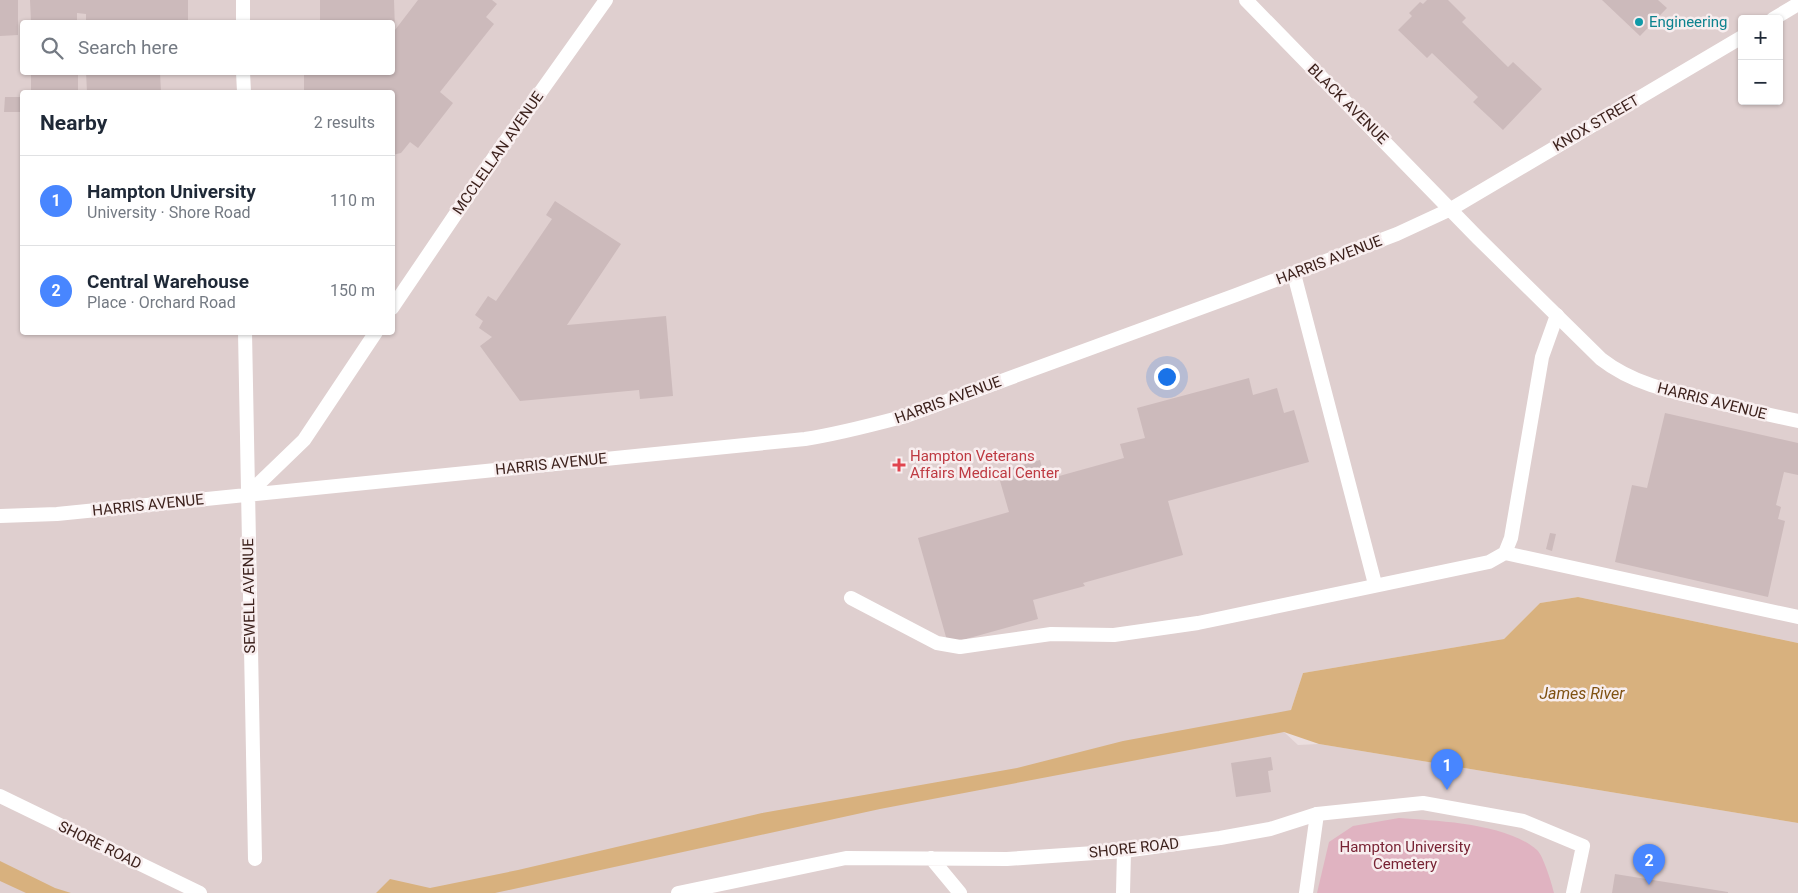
<!DOCTYPE html>
<html lang="en">
<head>
<meta charset="utf-8">
<style>
	body { margin:0; font-family:Roboto,sans-serif; background:#f2f2f3; color:#1f2937 }
	.controls { position:absolute; right:15px; top:15px; display:grid; overflow:hidden; border-radius:5px; box-shadow:0 1px 4px #0004 }
	.controls button { width:45px; height:45px; display:grid; place-items:center; padding:0; border:0; border-bottom:1px solid #e0e1e3; background:#fff; color:#1f2937; font:25px sans-serif }
	.you { position:absolute; left:1166px; top:376px; width:18px; height:18px; margin:-12px; border:4px solid #fff; border-radius:50%; background:#1a73e8; box-shadow:0 0 0 8px #1a73e833 }
	.badge { display:grid; place-items:center; width:32px; height:32px; border-radius:50%; background:#4886ff; color:#fff; font-size:16px; font-weight:700 }
	.pin { position:absolute; translate:-50% -41px; filter:drop-shadow(0 1px 2px #0008) }
	.pin::after { content:''; position:absolute; top:26px; width:18px; height:15px; background:inherit; clip-path:polygon(0 0,100% 0,50% 100%) }
	.list { margin:0; padding:0; list-style:none }
	h2 { display:flex; justify-content:space-between; align-items:center; height:65px; margin:0; padding:0 20px; font-size:21px }
	h2 small { font-size:16px; font-weight:400; color:#747a83 }
	.list li { display:grid; grid-template-columns:32px 1fr auto; gap:15px; align-items:center; box-sizing:border-box; height:90px; padding:0 20px; border-top:1px solid #e0e1e3 }
	.list b { display:block; font-size:19px; white-space:nowrap }
	.list p { margin:0; font-size:16px; white-space:nowrap; color:#747a83 }
	.list em { font-size:16px; font-style:normal; color:#747a83 }
	.icon { flex:none; width:28px; height:28px; fill:none; stroke:currentColor; stroke-width:2; stroke-linecap:round; stroke-linejoin:round }
	.map { position:relative; flex:none; width:1798px; height:893px; overflow:hidden }
	.search { position:absolute; background:#fff; box-shadow:0 1px 4px #0004; left:20px; top:20px; width:375px; height:55px; display:flex; align-items:center; gap:12px; box-sizing:border-box; padding:0 18px; border-radius:5px; color:#747a83; font-size:19px }
	.panel { position:absolute; background:#fff; box-shadow:0 1px 4px #0004; left:20px; top:90px; width:375px; height:245px; border-radius:5px }
	.map>svg:first-child { display:block }
	.built { fill:#dfcfcf; fill-rule:evenodd }
	.green { fill:#e0b3c1 }
	.water { fill:#d8b17e }
	.building { fill:#ccbabb }
	.lines { fill:none; stroke-linecap:round; stroke-linejoin:round }
	.service { stroke:#fff; stroke-width:14 }
	.minor { stroke:#fff; stroke-width:14 }
	.culture-dot { fill:#0f9aa8; stroke:#f8eeef; stroke-width:2 }
	.health-dot { fill:#e0444e; stroke:#f8eeef; stroke-width:2 }
	.labels { text-anchor:middle; dominant-baseline:central; stroke-width:5; stroke-linejoin:round; paint-order:stroke }
	.culture-label { font-size:15px; fill:#0d838f; stroke:#f8eeef; text-anchor:start }
	.street-label { font-size:15px; fill:#3d221d; stroke:#f8eeef }
	.health-label { font-size:15px; fill:#be3a42; stroke:#f8eeef; text-anchor:start }
	.park-label { font-size:15px; fill:#782334; stroke:#f8eeef }
	.water-label { font-size:16px; font-style:italic; fill:#7f5111; stroke:#f8eeef }
</style>
</head>
<body>
<div class="map">
<svg width="1798" height="893" viewBox="0 0 1798 893">
	<rect width="100%" height="100%" fill="#ebdede"/>
	<path class="built" d="M0 0H1798V643L1578 597 1540 603 1504 639 1303 673 1284 732 1298 745 1319 744 1798 823V893H0ZM1742 19H1779V101H1742ZM22 22H392V72H22ZM22 92H392V332H22Z"/>
	<path class="green" d="M1399 818C1438 821 1506 823 1537 850 1543 855 1552 884 1554 893H1317L1329 842 1353 826Z"/>
	<path class="water" d="M1578 597 1798 643V823L1319 744 1284 732 880 809 495 893H376L390 879 430 888 518 870 762 813 1017 768 1123 741 1291 710 1303 673 1504 639 1540 603Z
		M0 861 55 888 71 893H26L0 881Z"/>
	<path class="building" d="M0 0H18V35L0 36Z
		M30 0H188V22H86V14L77 13V22H31Z
		M320 0H394L395 30 418 0H492L497 4 486 17 494 24 440 92 453 103 418 148 410 142 401 153 392 155V92H304V72H392V22H320Z
		M1427 0H1448L1466 18 1462 22 1508 67 1513 62 1542 89 1503 130 1473 102 1478 97 1432 53 1427 58 1398 30 1412 16 1409 13 1420 2 1423 4Z
		M1602 0H1658L1667 8 1640 36Z
		M31 72H78V92H31Z
		M86 72H160L161 92H87Z
		M5 97H22V112H4Z
		M555 201 621 244 567 325 666 316 673 396 640 399 639 390 520 401 480 346 492 337 479 328 483 321 475 315 488 296 496 301 552 219 546 215Z
		M1249 378 1253 395 1277 388 1284 413 1294 410 1309 462 1168 501 1183 555 1083 583 1085 586 1033 600 1038 619 948 644 918 538 1009 512 1000 481 1007 479 1005 470 1040 460 1044 475 1050 473 1052 478 1124 458 1120 444 1145 438 1137 408Z
		M1665 413 1798 443V475L1784 472 1776 505 1781 507 1778 519 1785 521 1768 597 1615 562 1632 485 1647 488Z
		M1550 533 1556 534 1552 551 1546 549Z
		M1271 757 1273 770 1268 771 1271 792 1236 797 1231 763Z
		M1615 874 1728 892V893H1612Z"/>
	<g class="lines">
		<path class="service" d="M1294 274 1375 584
			M1505 553 1511 538 1542 357 1557 315
			M851 598 937 643 960 647 1051 634 1114 635 1198 623 1489 562 1505 553 1798 617
			M1123 893 1124 851
			M1306 893 1317 814"/>
		<path class="minor" d="M243 0V22
			M1246 0 1478 238 1601 359C1633 384 1672 392 1712 401 1740 408 1769 415 1798 421
			M1773 19 1798 4
			M243 72 244 92
			M392 308 495 156 606 0
			M245 332 255 859
			M247 495 304 440 376 332
			M0 516 57 514 805 439C839 434 872 425 906 416L1236 295 1397 234 1451 209 1742 37
			M0 796 200 893
			M931 858 960 893
			M678 893 846 858 1007 859 1124 851 1220 838 1270 829 1317 814 1423 803 1523 821 1583 846 1573 893"/>
	</g>
	<circle class="culture-dot" cx="1639" cy="22" r="5"/>
	<path class="health-dot" d="M896.5 457.5h5v5h5v5h-5v5h-5v-5h-5v-5h5z"/>
	<g class="labels">
		<g class="culture-label">
			<text x="1649" y="22">Engineering</text>
		</g>
		<g class="street-label">
			<text transform="translate(1348 104) rotate(45)">BLACK AVENUE</text>
			<text transform="translate(1596 123) rotate(-30)">KNOX STREET</text>
			<text transform="translate(498 153) rotate(-55)">MCCLELLAN AVENUE</text>
			<text transform="translate(1329 260) rotate(-21)">HARRIS AVENUE</text>
			<text transform="translate(948 400) rotate(-20)">HARRIS AVENUE</text>
			<text transform="translate(1712 401) rotate(14)">HARRIS AVENUE</text>
			<text transform="translate(551 464) rotate(-6)">HARRIS AVENUE</text>
			<text transform="translate(148 505) rotate(-6)">HARRIS AVENUE</text>
			<text transform="translate(249 596) rotate(-91)">SEWELL AVENUE</text>
			<text transform="translate(100 845) rotate(26)">SHORE ROAD</text>
			<text transform="translate(1134 848) rotate(-6)">SHORE ROAD</text>
		</g>
		<g class="health-label">
			<text x="910" y="456">Hampton Veterans<tspan x="910" dy="17">Affairs Medical Center</tspan></text>
		</g>
		<g class="park-label">
			<text x="1405" y="847">Hampton University<tspan x="1405" dy="17">Cemetery</tspan></text>
		</g>
		<g class="water-label">
			<text x="1582" y="693">James River</text>
		</g>
	</g>
</svg>
<div class="controls">
<button>+</button>
<button>−</button>
</div>
<div class="you"></div>
<div class="pin badge" style="left:1447px;top:790px">1</div>
<div class="pin badge" style="left:1649px;top:885px">2</div>
<div class="search"><svg class="icon" aria-label="search" viewBox="0 0 24 24"><circle cx="10" cy="10" r="6"/><path d="M15 15l6 6"/></svg>Search here</div>
<section class="panel">
<h2>Nearby<small>2 results</small></h2>
<ul class="list">
<li><span class="badge">1</span><div><b>Hampton University</b><p>University · Shore Road</p></div><em>110 m</em></li>
<li><span class="badge">2</span><div><b>Central Warehouse</b><p>Place · Orchard Road</p></div><em>150 m</em></li>
</ul>
</section>
</div>
</body>
</html>
